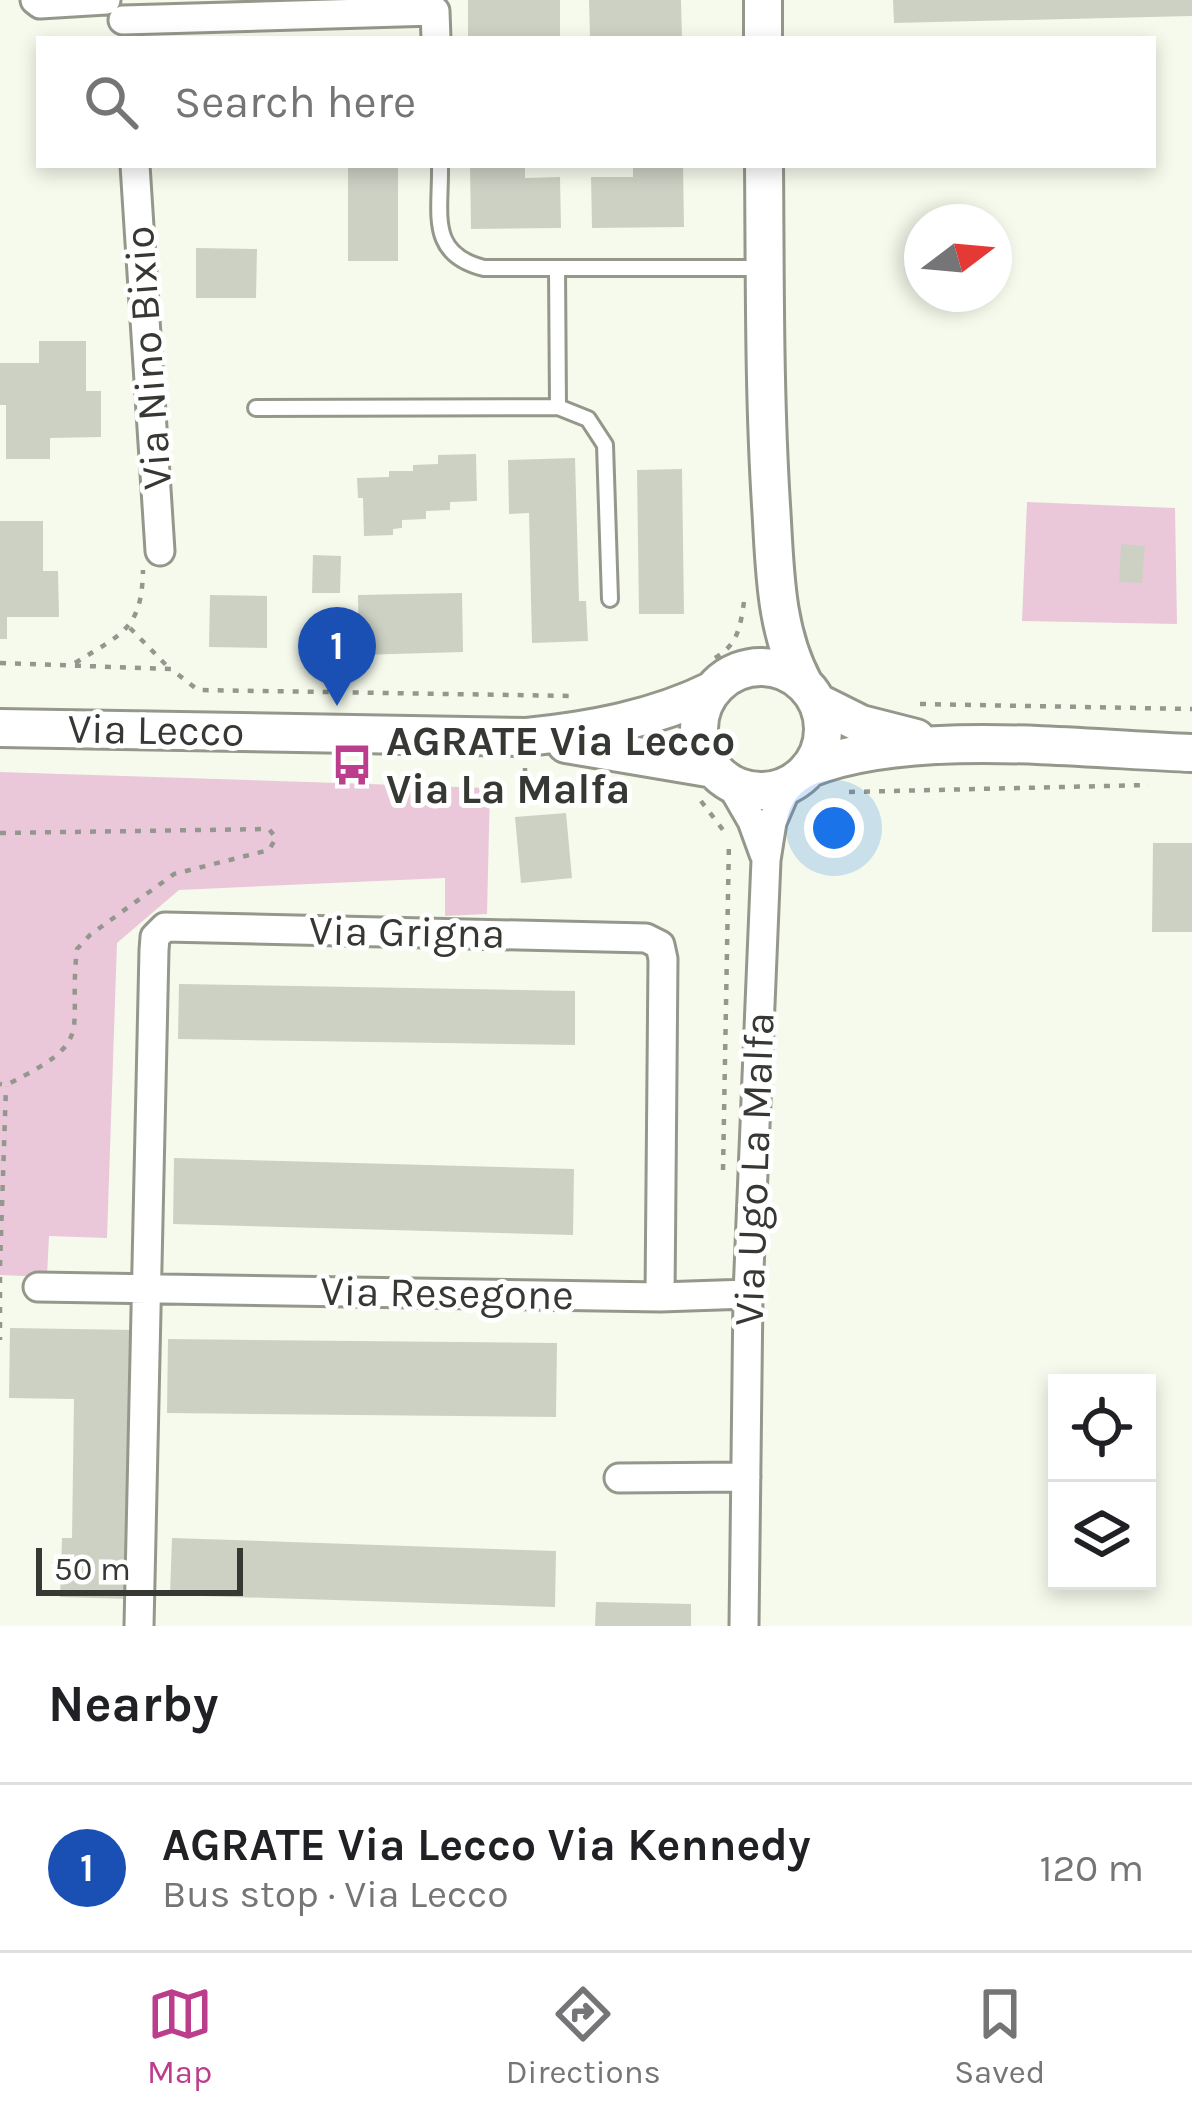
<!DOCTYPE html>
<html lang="en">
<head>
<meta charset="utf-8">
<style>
	body { margin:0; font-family:Karla,sans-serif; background:#f2f2f2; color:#202124 }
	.controls { position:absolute; right:36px; bottom:36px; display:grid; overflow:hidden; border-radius:0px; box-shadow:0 6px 18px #0003 }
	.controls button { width:108px; height:108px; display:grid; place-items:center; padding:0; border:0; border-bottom:3px solid #e0e0e0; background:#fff; color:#202124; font:60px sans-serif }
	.compass { position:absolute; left:904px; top:204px; width:108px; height:108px; border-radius:50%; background:#fff; box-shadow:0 6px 18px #0003; rotate:74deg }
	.scale { position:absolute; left:36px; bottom:30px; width:207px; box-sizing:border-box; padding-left:12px; border:6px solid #363833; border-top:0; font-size:33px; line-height:42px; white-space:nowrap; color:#363833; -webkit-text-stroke:9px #fff; paint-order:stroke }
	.you { position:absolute; left:834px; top:828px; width:42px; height:42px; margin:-30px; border:9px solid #fff; border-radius:50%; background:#1a73e8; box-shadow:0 0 0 18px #1a73e833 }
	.badge { display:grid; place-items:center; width:78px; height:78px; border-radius:50%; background:#bc3d8b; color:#fff; font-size:39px; font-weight:700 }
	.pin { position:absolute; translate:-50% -99px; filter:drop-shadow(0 3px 6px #0008) }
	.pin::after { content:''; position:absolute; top:63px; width:42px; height:36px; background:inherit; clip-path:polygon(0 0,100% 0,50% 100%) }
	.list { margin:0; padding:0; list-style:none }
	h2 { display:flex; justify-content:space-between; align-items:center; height:156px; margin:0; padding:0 48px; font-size:51px }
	h2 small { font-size:39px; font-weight:400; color:#757577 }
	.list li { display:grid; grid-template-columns:78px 1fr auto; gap:36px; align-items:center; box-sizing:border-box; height:168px; padding:0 48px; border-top:3px solid #e0e0e0 }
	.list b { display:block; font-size:45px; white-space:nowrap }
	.list p { margin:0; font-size:39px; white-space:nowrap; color:#757577 }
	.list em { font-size:39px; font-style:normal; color:#757577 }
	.icon { flex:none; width:66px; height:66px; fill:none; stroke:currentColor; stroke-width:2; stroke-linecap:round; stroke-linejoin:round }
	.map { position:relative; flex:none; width:1192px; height:1626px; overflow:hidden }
	.search { position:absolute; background:#fff; box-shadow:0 6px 18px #0003; left:36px; right:36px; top:36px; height:132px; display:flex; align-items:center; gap:30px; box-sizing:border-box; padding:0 42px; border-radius:0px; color:#757577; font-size:45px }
	.sheet { height:324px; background:#fff }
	nav { display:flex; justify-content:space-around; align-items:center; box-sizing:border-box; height:168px; border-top:3px solid #e0e0e0; background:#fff; font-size:33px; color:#757577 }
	nav a { display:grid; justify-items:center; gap:6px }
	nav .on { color:#bc3d8b }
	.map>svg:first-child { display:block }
	.green { fill:#eac8d9 }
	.building { fill:#cdd1c4 }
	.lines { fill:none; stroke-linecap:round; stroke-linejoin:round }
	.service-casing { stroke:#94988b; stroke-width:20 }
	.minor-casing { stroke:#94988b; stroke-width:33 }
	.tertiary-casing { stroke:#94988b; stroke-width:42 }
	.path { stroke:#94978e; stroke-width:4.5; stroke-dasharray:6 9; stroke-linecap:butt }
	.service { stroke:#fff; stroke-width:14 }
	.minor { stroke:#fff; stroke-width:27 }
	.tertiary { stroke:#fff; stroke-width:36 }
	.labels { text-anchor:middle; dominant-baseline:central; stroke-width:10; stroke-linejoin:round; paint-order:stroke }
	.street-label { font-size:42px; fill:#363833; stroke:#fff }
	.poi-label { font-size:42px; font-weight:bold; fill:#363833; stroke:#fff; text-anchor:start }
</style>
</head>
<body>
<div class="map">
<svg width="1192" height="1626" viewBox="0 0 1192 1626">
	<rect width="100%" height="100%" fill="#f6faec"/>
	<path class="green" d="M1027 502 1175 508 1177 624 1022 621Z
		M0 772 490 788 487 914 445 916V878L179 890 117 943 107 1238 49 1236 47 1277 0 1275Z"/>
	<path class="building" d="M468 0H560V37L468 39Z
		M589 0H681L682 39 590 37Z
		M893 0H1192V16L894 23Z
		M348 165H398V261H348Z
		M470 165H525V178L560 177 561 228 471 229Z
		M633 165H683L684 227 592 228 591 177H633Z
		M196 248 257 249 256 298H196Z
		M39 341H86V391H101V437L50 438V459H6V405H0V363H39Z
		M476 454 477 501 450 502V510L426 511V519L402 520V528L393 529V535L364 536 363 498H358L357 478 389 477V471H413V465L438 464V455Z
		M575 458 579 601H586L588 641 532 643 529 513 509 514 508 460Z
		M682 469 684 614H639L637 470Z
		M0 521H43V571H58L59 617H7V639H0Z
		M1121 544 1145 546 1142 583 1119 582Z
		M313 555 341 556 340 593H312Z
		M462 593 463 652 359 655 358 595Z
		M210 595 267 596V648L209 647Z
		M566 813 572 878 521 883 515 817Z
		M1153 843H1192V932H1152Z
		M179 984 575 991V1045L178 1039Z
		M174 1158 574 1169 573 1235 173 1224Z
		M10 1328 136 1330 131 1599 60 1597 62 1538H72L74 1399 9 1398Z
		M168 1339 557 1343 556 1417 167 1413Z
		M172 1538 556 1551 555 1607 170 1595Z
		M596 1602 691 1604V1626H595Z"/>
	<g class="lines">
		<g class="service-casing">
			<path id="service" d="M440 165C441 213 427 254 484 268H765
				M557 268 558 407 588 419 605 445 610 599
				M256 408 558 407"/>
		</g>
		<g class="minor-casing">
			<path id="minor" d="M35 0 40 4 106 0
				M123 20 435 11 436 39
				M135 165 160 551
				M730 783 752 821 764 854
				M38 1287 660 1297 748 1294
				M619 1478 746 1477
				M139 1626 154 950 155 937 165 927 646 938 660 945 663 959 660 1297
				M744 1626 748 1294 766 860 772 822 788 785"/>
		</g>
		<g class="tertiary-casing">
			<path id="tertiary" d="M763 0V39
				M764 165C765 278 764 392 771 505 775 566 774 629 804 684
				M699 729a62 62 0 1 1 124 0a62 62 0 1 1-124 0Z
				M817 702 861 724 916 738
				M0 728 527 737C592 730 654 719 713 690
				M566 744 714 769
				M810 768C910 728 1082 749 1192 753"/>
		</g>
		<path class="path" d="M130 628 168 667
			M715 658C738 644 740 628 744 602
			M0 663 171 669 198 690 575 696
			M75 663C121 634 142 630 143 570
			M920 704 1192 709
			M525 768V784L623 788
			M849 792 1149 785
			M701 801 723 830
			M0 833 269 829 276 838 269 850 174 874 90 935 77 949C67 1035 99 1039 6 1085L0 1084
			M723 1170 729 840
			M0 1266 6 1086
			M0 1277V1340"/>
		<use href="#service" class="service"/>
		<use href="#minor" class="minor"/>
		<use href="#tertiary" class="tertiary"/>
	</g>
	<defs>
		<g id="bus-bare" transform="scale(3.24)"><path d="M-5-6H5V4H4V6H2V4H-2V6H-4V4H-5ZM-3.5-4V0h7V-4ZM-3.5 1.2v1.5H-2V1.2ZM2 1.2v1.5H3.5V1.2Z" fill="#bc3d8b" stroke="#fff" stroke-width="2.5" paint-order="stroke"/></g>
	</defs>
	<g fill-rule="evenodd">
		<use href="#bus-bare" x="352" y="765"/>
	</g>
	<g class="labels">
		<g class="street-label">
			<text transform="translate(148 358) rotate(-94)">Via Nino Bixio</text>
			<text transform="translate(156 730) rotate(1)">Via Lecco</text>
			<text transform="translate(407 932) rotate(1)">Via Grigna</text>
			<text transform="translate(754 1169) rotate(-88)">Via Ugo La Malfa</text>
			<text transform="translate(447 1293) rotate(1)">Via Resegone</text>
		</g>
		<g class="poi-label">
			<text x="386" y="741">AGRATE Via Lecco<tspan x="386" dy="48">Via La Malfa</tspan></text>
		</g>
	</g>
</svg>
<div class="controls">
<button><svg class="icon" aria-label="locate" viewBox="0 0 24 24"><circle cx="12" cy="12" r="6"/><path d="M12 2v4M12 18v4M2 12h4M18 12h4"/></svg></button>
<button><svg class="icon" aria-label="layers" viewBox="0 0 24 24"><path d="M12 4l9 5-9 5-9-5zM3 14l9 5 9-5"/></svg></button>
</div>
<svg class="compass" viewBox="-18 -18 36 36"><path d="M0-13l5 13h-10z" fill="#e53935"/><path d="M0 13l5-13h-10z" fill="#757577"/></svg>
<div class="scale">50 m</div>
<div class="you"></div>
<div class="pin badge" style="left:337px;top:706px;background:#1a4fb4">1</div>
<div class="search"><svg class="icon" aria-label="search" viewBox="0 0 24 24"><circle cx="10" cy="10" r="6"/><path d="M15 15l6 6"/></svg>Search here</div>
</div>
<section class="sheet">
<h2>Nearby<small></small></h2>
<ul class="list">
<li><span class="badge" style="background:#1a4fb4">1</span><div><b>AGRATE Via Lecco Via Kennedy</b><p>Bus stop · Via Lecco</p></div><em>120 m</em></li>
</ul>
</section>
<nav>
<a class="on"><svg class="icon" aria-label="map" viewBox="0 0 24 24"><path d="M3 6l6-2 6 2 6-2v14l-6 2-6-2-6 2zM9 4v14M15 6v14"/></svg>Map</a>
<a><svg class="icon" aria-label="directions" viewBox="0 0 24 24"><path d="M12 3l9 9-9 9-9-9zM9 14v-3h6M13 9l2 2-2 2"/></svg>Directions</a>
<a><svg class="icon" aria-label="saved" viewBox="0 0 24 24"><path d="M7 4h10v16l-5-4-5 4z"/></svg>Saved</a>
</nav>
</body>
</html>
